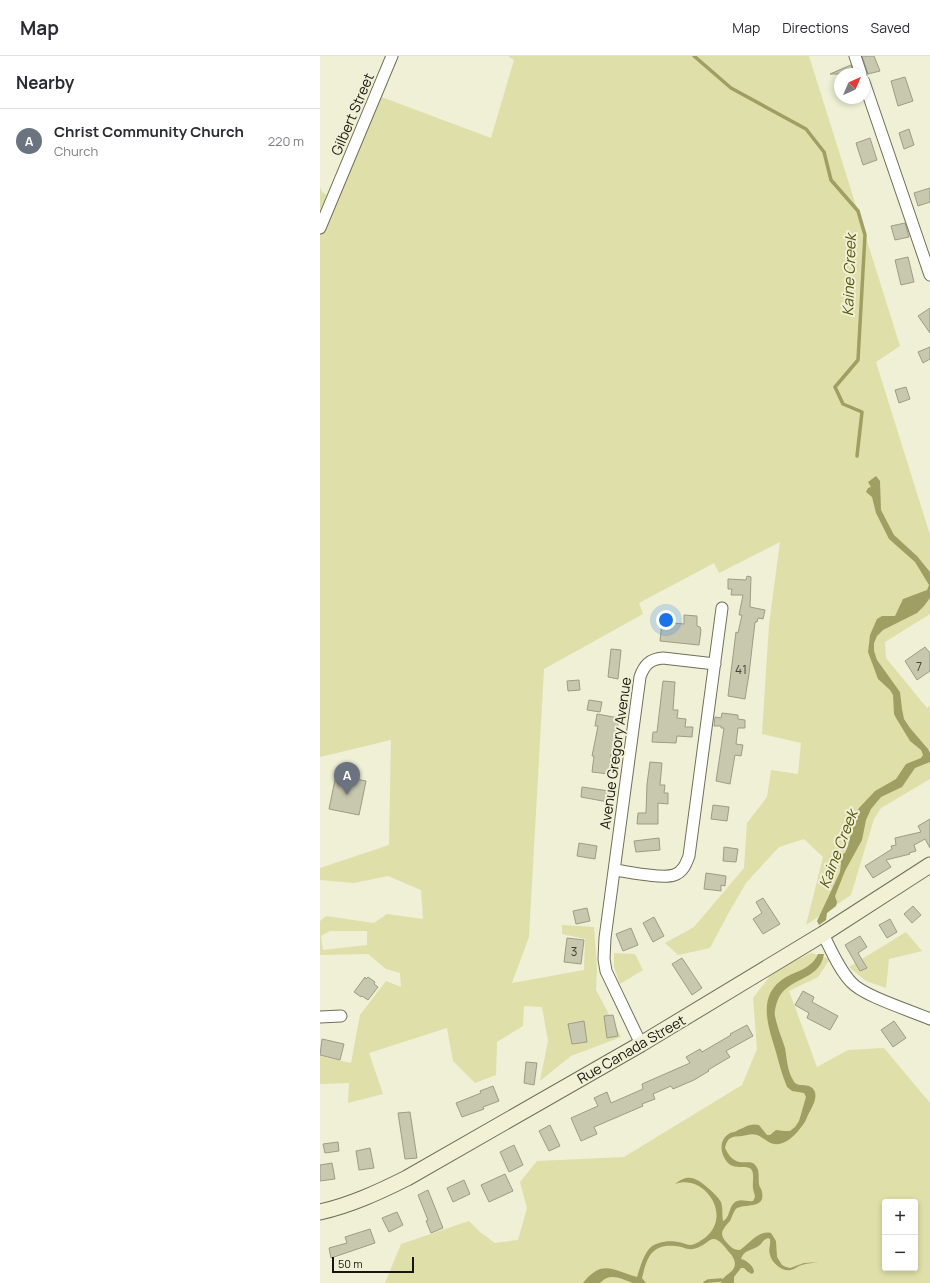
<!DOCTYPE html>
<html lang="en">
<head>
<meta charset="utf-8">
<style>
	body { margin:0; font-family:Manrope,sans-serif; background:#f2f2f3; color:#2b2b33 }
	.controls { position:absolute; right:12px; bottom:12px; display:grid; overflow:hidden; border-radius:4px; box-shadow:0 2px 6px #0003 }
	.controls button { width:36px; height:36px; display:grid; place-items:center; padding:0; border:0; border-bottom:1px solid #e1e1e2; background:#fff; color:#2b2b33; font:20px sans-serif }
	.compass { position:absolute; left:514px; top:12px; width:36px; height:36px; border-radius:50%; background:#fff; box-shadow:0 2px 6px #0003; rotate:44deg }
	.scale { position:absolute; left:12px; bottom:10px; width:82px; box-sizing:border-box; padding-left:4px; border:2px solid #16160d; border-top:0; font-size:11px; line-height:14px; white-space:nowrap; color:#16160d; -webkit-text-stroke:3px #eff0d6; paint-order:stroke }
	.you { position:absolute; left:346px; top:564px; width:14px; height:14px; margin:-10px; border:3px solid #fff; border-radius:50%; background:#1a73e8; box-shadow:0 0 0 6px #1a73e833 }
	.badge { display:grid; place-items:center; width:26px; height:26px; border-radius:50%; background:#0b8043; color:#fff; font-size:13px; font-weight:700 }
	.pin { position:absolute; translate:-50% -33px; filter:drop-shadow(0 1px 2px #0008) }
	.pin::after { content:''; position:absolute; top:21px; width:14px; height:12px; background:inherit; clip-path:polygon(0 0,100% 0,50% 100%) }
	.list { margin:0; padding:0; list-style:none }
	h2 { display:flex; justify-content:space-between; align-items:center; height:52px; margin:0; padding:0 16px; font-size:17px }
	h2 small { font-size:13px; font-weight:400; color:#7c7c81 }
	.list li { display:grid; grid-template-columns:26px 1fr auto; gap:12px; align-items:center; box-sizing:border-box; height:64px; padding:0 16px; border-top:1px solid #e1e1e2 }
	.list b { display:block; font-size:15px; white-space:nowrap }
	.list p { margin:0; font-size:13px; white-space:nowrap; color:#7c7c81 }
	.list em { font-size:13px; font-style:normal; color:#7c7c81 }
	.map { position:relative; flex:none; width:610px; height:1227px; overflow:hidden }
	header { display:flex; align-items:center; gap:24px; box-sizing:border-box; height:56px; padding:0 20px; background:#fff; border-bottom:1px solid #e1e1e2 }
	header strong { font-size:19px }
	nav { display:flex; gap:22px; margin-inline-start:auto; font-size:14px }
	main { display:flex }
	aside { flex:1; background:#fff }
	.map>svg:first-child { display:block }
	.green { fill:#dfdfa9; fill-rule:evenodd }
	.water { fill:#9f9f63 }
	.lines { fill:none; stroke-linecap:round; stroke-linejoin:round }
	.stream { stroke:#9f9f63; stroke-width:3.5 }
	.building { fill:#c8c8af; stroke:#9d9d85 }
	.minor-casing { stroke:#6f6f59; stroke-width:13 }
	.secondary-casing { stroke:#6f6f59; stroke-width:17 }
	.minor { stroke:#fff; stroke-width:11 }
	.secondary { stroke:#f2f1d5; stroke-width:15 }
	.labels { text-anchor:middle; dominant-baseline:central; stroke-width:4; stroke-linejoin:round; paint-order:stroke }
	.number-label { font-size:12px; fill:#424236 }
	.street-label { font-size:14px; fill:#16160d; stroke:#eff0d6 }
	.water-label { font-size:15px; font-style:italic; fill:#58560c; stroke:#eff0d6 }
</style>
</head>
<body>
<header>
<strong>Map</strong>
<nav><a>Map</a><a>Directions</a><a>Saved</a></nav>
</header>
<main>
<aside>
<h2>Nearby<small></small></h2>
<ul class="list">
<li><span class="badge" style="background:#6b7280">A</span><div><b>Christ Community Church</b><p>Church</p></div><em>220 m</em></li>
</ul>
</aside>
<div class="map">
<svg width="610" height="1227" viewBox="0 0 610 1227">
	<rect width="100%" height="100%" fill="#eff0d6"/>
	<path class="green" d="M188 0H489L580 290 556 306 610 479V558L565 586 566 602 607 652 610 650V723L561 752 554 763 531 839 486 869 503 801 484 783 459 791 426 827 408 858 390 892 358 899 345 887 374 871 424 812 427 767 447 741 451 714 478 718 481 687 442 678 449 569 460 486 399 517 394 507 319 547 323 558 224 613 209 881 192 927 264 914 265 883 242 878V869L274 871 277 912 276 934 301 981 251 1000 220 1025 228 985 222 951 204 950 203 970 177 986 176 1019 155 1027 133 1005 127 972 49 997 63 1038 28 1047 29 1027 0 1028V1000L31 1007 40 959 66 925 81 931 80 917 66 913 48 898 0 899V865L6 860 54 867 67 858 103 863 101 834 68 820 34 827 0 824V812L69 789 71 684 0 701V131L2 136 12 142 56 39 171 82 194 4ZM10 875H47V889L3 894 1 880Z
		M586 876 602 895 569 903 566 932 546 925 529 911Z
		M294 897 315 898 323 914 300 928 294 911Z
		M491 897 510 903 498 921 469 935 497 1011 528 994 564 992 610 1047V1227H65L81 1188 149 1165 160 1176 175 1187 198 1184 207 1152 200 1126 217 1105 304 1101 422 1029 437 993 433 942 454 915ZM565 1146H595V1212H565Z"/>
	<path class="water" d="M556 420 560 425 561 454 574 479 597 500 610 516V542L604 550 597 557 563 574 557 580 554 587V595L557 604 580 636 582 653 584 663 590 672 608 693 610 697V706L595 712 582 731 561 741 551 753 546 764 542 784 525 815 515 840 517 846 516 850 507 857 506 864 499 869 497 865 520 816 521 807 519 800 525 797 528 790 530 781 533 775V765L535 759 539 752 555 735 576 723 586 708 601 702 603 699 601 694 590 685 576 662 574 658 573 639 570 634 558 623 548 596 550 579 557 563 562 560H575L583 543 607 534 609 529 595 506 569 483 556 457 552 441 546 436 548 432 551 431 548 426Z
		M498 898H504C500 926 466 920 457 946 456 950 454 955 455 960 457 971 462 982 465 992 467 1003 467 1014 473 1024 476 1031 483 1028 489 1030 502 1036 492 1051 488 1059 486 1063 485 1067 482 1070 476 1078 469 1086 459 1088 450 1090 445 1082 437 1079 432 1077 427 1079 422 1080 412 1081 408 1080 405 1092 416 1116 430 1100 436 1110 440 1115 438 1122 439 1128 439 1131 442 1133 442 1136 446 1155 421 1146 415 1154 413 1157 412 1161 410 1165 400 1176 399 1179 410 1190 413 1193 416 1194 420 1194 430 1187 438 1174 451 1177L456 1185 457 1201 462 1209 466 1211 470 1212 484 1207 500 1206C494 1207 488 1207 482 1209 478 1210 475 1213 471 1214 462 1216 452 1207 450 1199 448 1193 451 1188 450 1183L448 1182C442 1184 442 1189 437 1191 430 1195 424 1194 421 1203 426 1204 434 1210 434 1216L432 1218 428 1216 424 1212H421L414 1221V1227H401C403 1218 414 1218 415 1208 415 1203 411 1198 408 1195 390 1171 391 1190 373 1193 366 1194 362 1190 355 1190 331 1188 327 1202 322 1222L326 1227C322 1227 317 1227 313 1227 301 1223 290 1216 280 1227H263C282 1203 292 1214 317 1221 320 1212 323 1200 329 1193 334 1186 350 1184 358 1186 362 1186 366 1189 370 1189 375 1189 382 1184 386 1181 413 1158 383 1117 355 1128 369 1117 376 1122 388 1132 393 1136 398 1141 401 1146 403 1152 402 1159 403 1165 411 1161 408 1149 417 1145 423 1143 428 1146 433 1145L435 1141C435 1138 433 1135 433 1132 432 1126 435 1118 431 1113 427 1109 415 1114 408 1107 400 1098 398 1084 410 1077 412 1076 416 1076 418 1074 426 1071 430 1067 439 1069L447 1079H450L456 1074 464 1075H470L475 1071 479 1065 486 1041 484 1037 472 1035 467 1031C462 1019 459 1007 456 996 448 969 436 939 466 921 478 915 492 912 498 898Z"/>
	<g class="lines">
		<path class="stream" d="M374 0 411 32 486 73 504 96 511 124 538 155 545 179 538 304 515 331 523 348 542 356 537 400
			M385 1227 388 1225 401 1224"/>
	</g>
	<path class="building" d="M542 0H554L560 15 548 18Z
		M531 9 534 18H510Z
		M585 21 593 45 578 50 571 25Z
		M589 73 594 89 584 93 579 77Z
		M550 82 557 104 543 109 536 87Z
		M610 132V146L598 150 594 137Z
		M585 167 589 181 575 184 571 170Z
		M588 201 594 226 581 229 575 204Z
		M610 252V277L598 260Z
		M610 291V303L603 307 598 296Z
		M586 331 590 343 579 347 575 334Z
		M427 520 431 521 430 551 445 554 443 563 438 562 437 566H435L429 618 425 643 408 640 416 576 418 577 422 559H419L423 539H411L412 533H408V523L426 524Z
		M364 559 377 560V570L380 571 381 574 379 589 340 585 342 566 364 568Z
		M605 591 610 597V615L597 624 585 605Z
		M291 593 301 594 298 623 288 621Z
		M259 624 260 634 248 635 247 625Z
		M343 625 355 626 353 654H358L357 662 366 663 365 671H373L372 681 357 680 356 687 332 686 333 676H337Z
		M269 644 282 646 280 656 267 654Z
		M402 657 418 659V663L425 664V672H418L416 688 423 689 421 700 415 699 410 728 396 725 404 672H401V670H394L395 661 401 662Z
		M277 658 299 662 295 687 297 688 295 698H291L289 718 272 716 274 700H272L278 670H275Z
		M330 706 342 707 340 729H345L344 737H348V748L338 747V768H317L318 757H326L327 728Z
		M16 719 46 725 39 759 9 753Z
		M262 731 289 735 288 746 261 741Z
		M393 749 409 751 407 765 391 763Z
		M610 763V792L605 783 594 789 596 795 589 797 590 798 566 804 571 811 553 822 545 810 572 793 571 790 576 789 575 782 601 776 598 770Z
		M339 782 340 794 316 796 314 785Z
		M259 787 277 790 275 803 257 800Z
		M404 791 418 793 416 806 403 805Z
		M386 817 406 820 405 830 401 829V835L384 833Z
		M443 842 460 868 443 878 433 863 442 857 436 846Z
		M593 850 601 859 592 867 584 858Z
		M267 852 270 865 256 868 253 855Z
		M334 861 344 880 333 886 323 867Z
		M570 863 577 876 567 882 559 869Z
		M311 872 318 889 303 895 296 878Z
		M540 880 547 891 538 897 547 912 540 915 525 889Z
		M247 882 264 884 261 908 244 906Z
		M362 902 382 932 372 939 352 908Z
		M45 921 46 923 48 921 55 926 54 928 58 931 48 944 42 940 41 941 34 936Z
		M483 935 494 941 492 946 518 960 510 974 487 962 489 957 475 949Z
		M293 959 298 980 287 982 284 960Z
		M264 965 267 986 252 988 248 968Z
		M574 965 586 982 573 991 561 974Z
		M427 969 433 980 406 995 410 1001 388 1014 389 1015 374 1024 353 1033 351 1030 333 1038 335 1043 322 1048 323 1050 274 1071 277 1078 261 1085 251 1062 278 1050 274 1042 287 1036 291 1047 323 1033 322 1028 370 1007 366 1001 380 993 382 996 411 979 410 978Z
		M2 983 24 988 20 1004 0 999Z
		M206 1006 217 1007 214 1029 204 1027Z
		M173 1030 179 1045 163 1051 164 1053 142 1061 136 1047 161 1037 160 1035Z
		M90 1056 97 1102 85 1103 78 1057Z
		M230 1069 240 1090 229 1095 219 1075Z
		M18 1086 19 1095 5 1097 3 1088Z
		M194 1089 203 1109 189 1116 180 1096Z
		M50 1092 54 1112 39 1114 36 1095Z
		M12 1107 15 1123 0 1125V1109Z
		M185 1118 193 1135 169 1146 161 1129Z
		M144 1124 150 1138 133 1146 127 1132Z
		M108 1134 123 1172 111 1177 106 1165 108 1164 98 1139Z
		M77 1156 83 1169 69 1176 62 1162Z
		M50 1173 55 1187 11 1202 9 1192 27 1187 25 1181Z"/>
	<g class="lines">
		<g class="minor-casing">
			<path id="minor" d="M535 0 541 18
				M544 26 610 219
				M0 172 72 0
				M295 814C309 816 342 823 354 819 363 816 366 808 369 800L402 552
				M503 878C511 894 519 913 531 926 543 940 592 955 610 963
				M0 961 21 960
				M321 988 286 915 284 903 285 882 320 621C324 609 330 603 343 602L395 608"/>
		</g>
		<g class="secondary-casing">
			<path id="secondary" d="M0 1156C31 1149 59 1136 87 1122L321 988 503 878 610 809"/>
		</g>
		<use href="#minor" class="minor"/>
		<use href="#secondary" class="secondary"/>
	</g>
	<g class="labels">
		<g class="number-label">
			<text x="599" y="610">7</text>
			<text x="421" y="613">41</text>
			<text x="254" y="895">3</text>
		</g>
		<g class="street-label">
			<text transform="translate(32 58) rotate(-67)">Gilbert Street</text>
			<text transform="translate(295 697) rotate(-82)">Avenue Gregory Avenue</text>
			<text transform="translate(311 993) rotate(-30)">Rue Canada Street</text>
		</g>
		<g class="water-label">
			<text transform="translate(529 219) rotate(-88)">Kaine Creek</text>
			<text transform="translate(518 793) rotate(-69)">Kaine Creek</text>
		</g>
	</g>
</svg>
<div class="controls">
<button>+</button>
<button>−</button>
</div>
<svg class="compass" viewBox="-18 -18 36 36"><path d="M0-13l5 13h-10z" fill="#e53935"/><path d="M0 13l5-13h-10z" fill="#7c7c81"/></svg>
<div class="scale">50 m</div>
<div class="you"></div>
<div class="pin badge" style="left:27px;top:739px;background:#6b7280">A</div>
</div>
</main>
</body>
</html>
